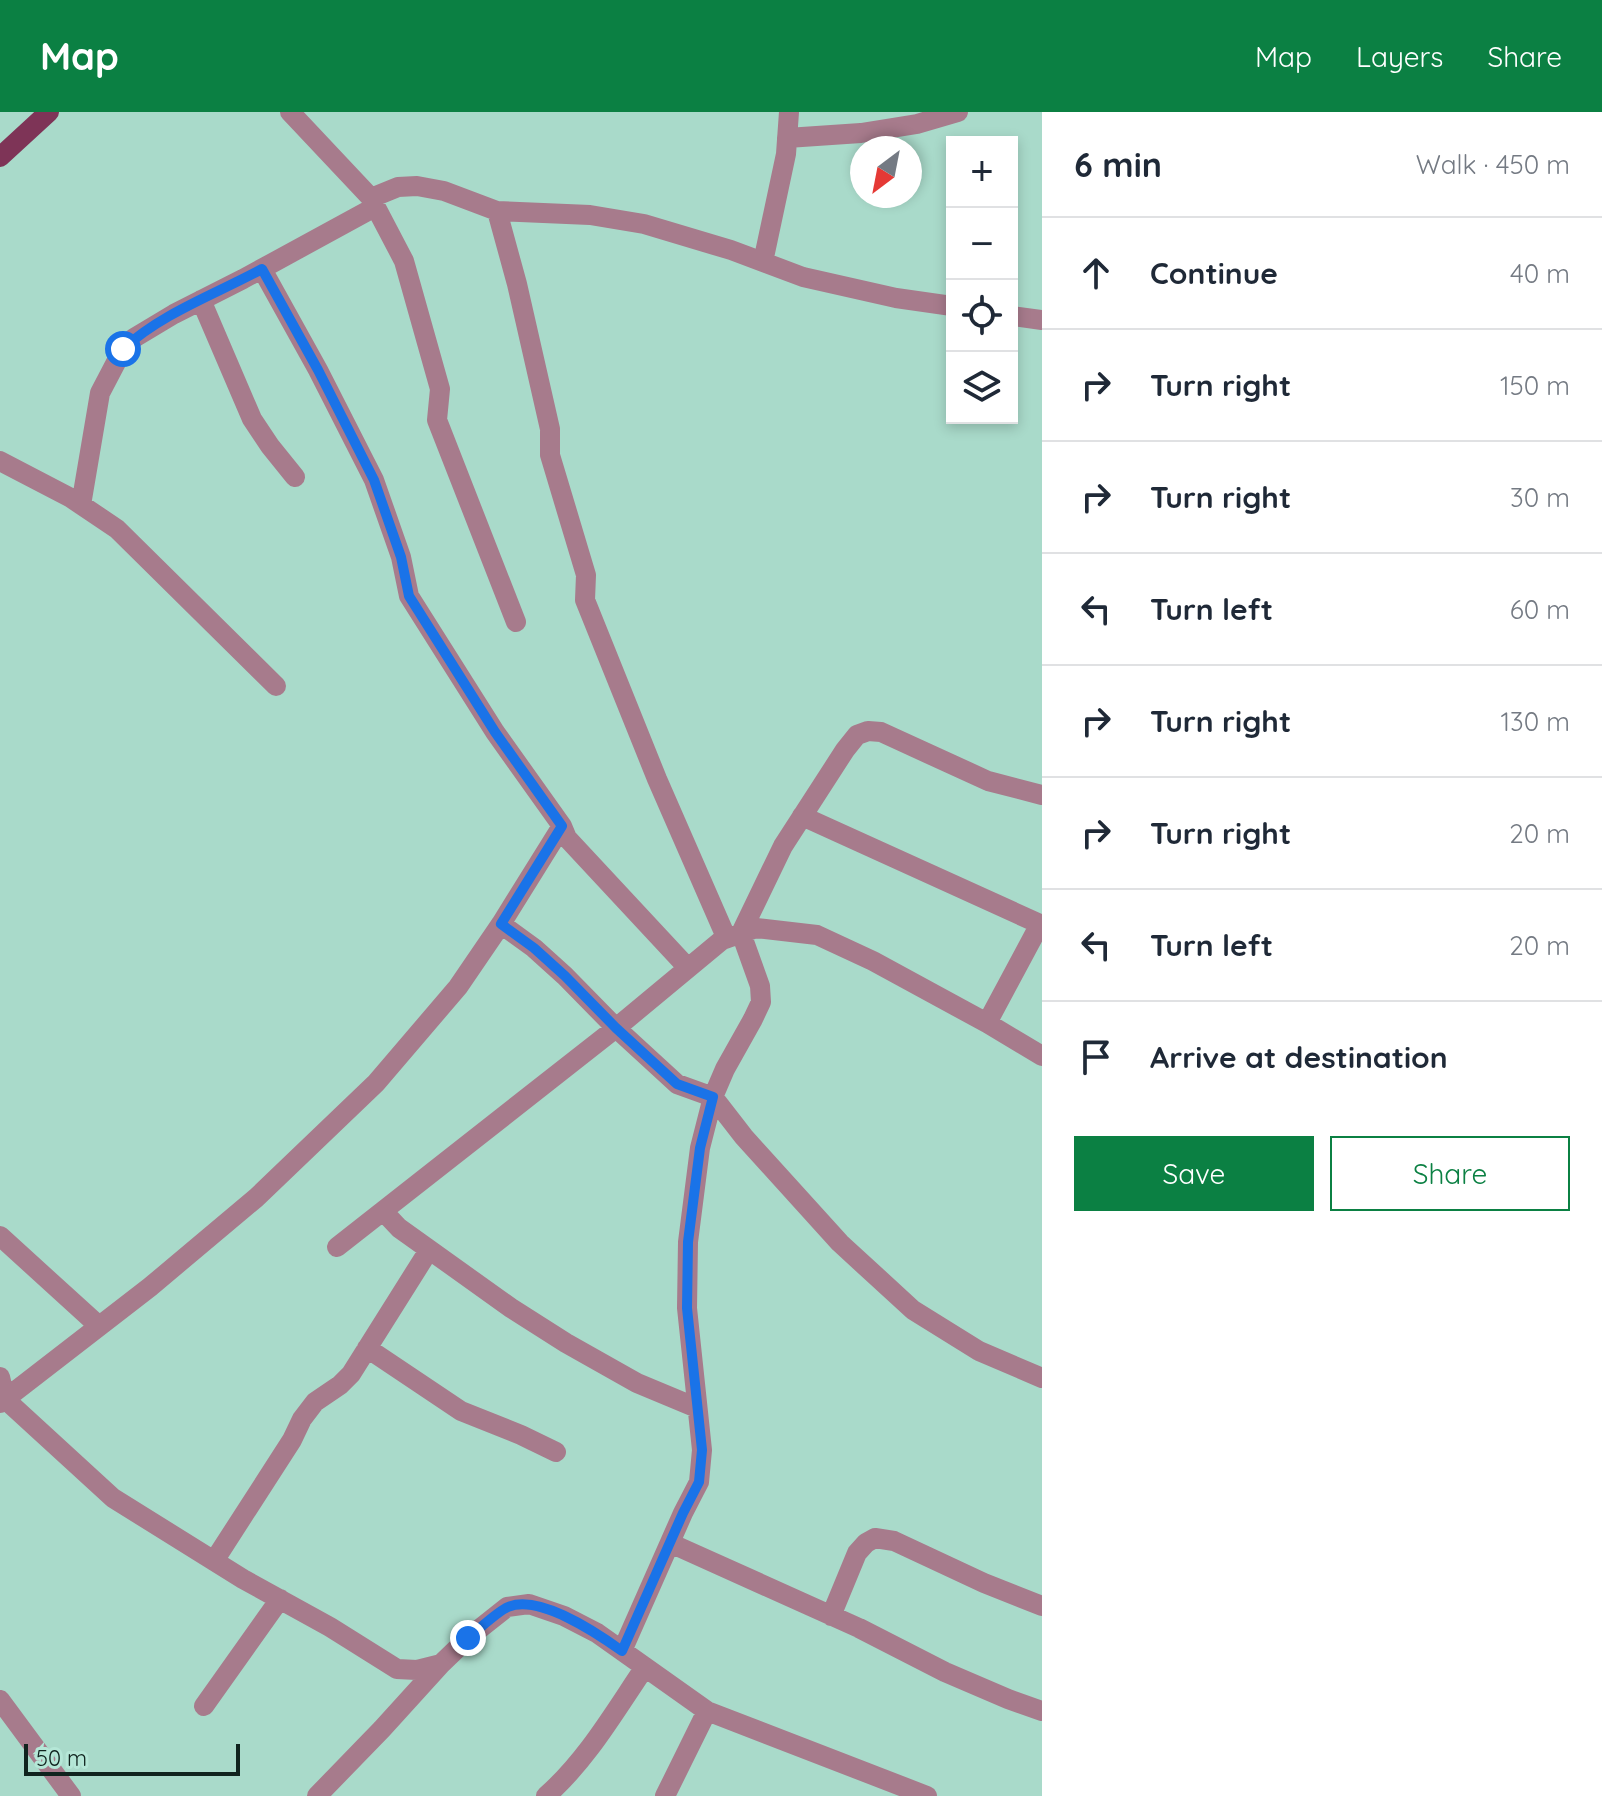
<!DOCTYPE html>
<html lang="en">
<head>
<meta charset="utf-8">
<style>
	body { margin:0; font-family:Quicksand,sans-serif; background:#f2f2f3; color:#1f2937 }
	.controls { position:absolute; right:24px; top:24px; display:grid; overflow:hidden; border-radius:0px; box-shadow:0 4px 12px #0003 }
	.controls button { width:72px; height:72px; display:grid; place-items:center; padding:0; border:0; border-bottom:2px solid #e0e1e3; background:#fff; color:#1f2937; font:40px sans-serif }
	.compass { position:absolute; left:850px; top:24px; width:72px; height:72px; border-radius:50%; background:#fff; box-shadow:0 4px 12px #0003; rotate:212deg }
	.scale { position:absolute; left:24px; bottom:20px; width:216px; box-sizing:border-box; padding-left:8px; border:4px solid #10231e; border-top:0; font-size:22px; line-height:28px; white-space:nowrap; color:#10231e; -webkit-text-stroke:6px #b5e7d7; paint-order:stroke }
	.stop { position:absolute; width:24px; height:24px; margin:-18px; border:6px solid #1a73e8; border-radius:50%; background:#fff }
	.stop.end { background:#1a73e8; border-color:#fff; box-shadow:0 2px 8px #0008 }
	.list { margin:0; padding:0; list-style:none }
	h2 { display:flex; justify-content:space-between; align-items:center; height:104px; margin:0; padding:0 32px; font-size:34px }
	h2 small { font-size:26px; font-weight:400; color:#747a83 }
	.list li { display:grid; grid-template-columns:52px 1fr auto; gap:24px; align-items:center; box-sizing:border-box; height:112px; padding:0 32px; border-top:2px solid #e0e1e3 }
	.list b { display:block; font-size:30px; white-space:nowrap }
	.list em { font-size:26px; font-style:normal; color:#747a83 }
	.actions { display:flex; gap:16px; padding:24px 32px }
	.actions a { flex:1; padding:18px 0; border:2px solid #0b8043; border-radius:0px; text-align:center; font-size:28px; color:#0b8043 }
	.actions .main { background:#0b8043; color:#fff }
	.icon { flex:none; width:44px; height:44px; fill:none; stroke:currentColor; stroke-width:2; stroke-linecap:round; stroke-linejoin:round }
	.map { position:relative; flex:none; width:1042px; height:1684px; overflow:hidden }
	header { display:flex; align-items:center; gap:48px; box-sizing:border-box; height:112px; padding:0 40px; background:#0b8043; color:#fff }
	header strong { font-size:38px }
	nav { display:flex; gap:44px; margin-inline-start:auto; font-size:28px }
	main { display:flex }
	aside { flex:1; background:#fff }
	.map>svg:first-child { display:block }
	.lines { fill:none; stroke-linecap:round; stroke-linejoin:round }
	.minor { stroke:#a77b8c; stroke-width:20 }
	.major { stroke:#7e3457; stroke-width:20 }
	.route { stroke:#1a73e8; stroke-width:10 }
</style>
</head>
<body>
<header>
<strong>Map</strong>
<nav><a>Map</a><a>Layers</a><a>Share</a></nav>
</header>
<main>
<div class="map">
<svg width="1042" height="1684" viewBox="0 0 1042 1684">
	<rect width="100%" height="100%" fill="#a9daca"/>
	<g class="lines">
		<path class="minor" d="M290 0 371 86 404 149 440 277 437 308 516 510
			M787 26 861 21 917 12 958 0
			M371 86 398 75 417 74 444 79 497 99 590 103 644 112 731 138 803 165 896 186 952 194
			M497 99 517 172 550 317V343L586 463 585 488 657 667 726 825
			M763 150 786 42 789 0
			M262 157 318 258 374 368 401 445 409 484 495 620 562 714 567 726 688 856
			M201 188 252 307 270 334 295 365
			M1012 204 1042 208
			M0 349 71 386 117 417 276 574
			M81 393 100 281 123 237 134 226 174 202 243 167 375 95
			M802 704 1042 813
			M501 812 534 836 565 864 616 916 677 972 713 985 744 1025 840 1131 913 1198 979 1239 1042 1266
			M987 911 1040 812
			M383 1099 399 1116 511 1196 566 1231 637 1271 697 1296
			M0 1124 99 1214
			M337 1135 616 916 722 828 756 816 817 823 873 849 987 911 1042 944
			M367 1236 461 1299 521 1323 556 1340
			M0 1265 5 1287 113 1386 243 1467 330 1515 397 1557 417 1558 441 1552 468 1526 507 1495 529 1492 564 1504 597 1521 707 1599 665 1684
			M0 1291 150 1175 256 1086 376 971 458 875 501 812 562 714
			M670 1431 859 1516 945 1560 1008 1587 1042 1599
			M214 1449 292 1328 302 1307 315 1290 340 1273 351 1262 429 1138
			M831 1504 857 1441 866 1431 875 1426 894 1429 984 1471 1042 1494
			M622 1539 683 1401 699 1370 702 1338 687 1196 688 1130 700 1036 713 985 725 957 753 907 761 890 760 874 741 821 783 734 845 638 857 623 868 619 881 620 988 669 1042 683
			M0 1588 71 1684
			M204 1594 280 1487
			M707 1599 927 1684
			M317 1684 382 1617 441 1552
			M546 1684C587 1648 615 1599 645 1555"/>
		<path class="major" d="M0 45 49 0"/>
	</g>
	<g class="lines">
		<path class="route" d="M123 237C162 201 216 182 262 157L318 258 374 368 401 445 409 484 495 620 562 714 501 812 534 836 565 864 616 916 677 972 713 985 700 1036 688 1130 687 1196 702 1338 699 1370 683 1401 622 1539C597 1521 539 1482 508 1495 498 1499 478 1518 468 1526"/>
	</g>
</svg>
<div class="controls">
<button>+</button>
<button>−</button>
<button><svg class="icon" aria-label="locate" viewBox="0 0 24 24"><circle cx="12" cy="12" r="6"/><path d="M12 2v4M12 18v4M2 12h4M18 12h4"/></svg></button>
<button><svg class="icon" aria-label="layers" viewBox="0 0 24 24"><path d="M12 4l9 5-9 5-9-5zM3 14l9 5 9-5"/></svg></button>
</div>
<svg class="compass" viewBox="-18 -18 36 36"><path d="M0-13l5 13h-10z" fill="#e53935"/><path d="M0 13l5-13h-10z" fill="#747a83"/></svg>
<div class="scale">50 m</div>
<div class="stop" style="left:123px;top:237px"></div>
<div class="stop end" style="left:468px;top:1526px"></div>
</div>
<aside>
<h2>6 min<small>Walk · 450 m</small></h2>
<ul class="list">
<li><svg class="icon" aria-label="ahead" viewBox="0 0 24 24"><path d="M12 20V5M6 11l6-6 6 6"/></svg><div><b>Continue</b></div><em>40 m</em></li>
<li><svg class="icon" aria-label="right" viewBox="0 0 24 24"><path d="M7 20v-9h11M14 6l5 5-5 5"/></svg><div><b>Turn right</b></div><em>150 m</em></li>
<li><svg class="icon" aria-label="right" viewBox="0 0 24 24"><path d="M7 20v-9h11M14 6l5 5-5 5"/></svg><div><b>Turn right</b></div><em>30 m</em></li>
<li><svg class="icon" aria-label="left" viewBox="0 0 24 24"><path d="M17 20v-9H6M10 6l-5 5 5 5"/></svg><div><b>Turn left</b></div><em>60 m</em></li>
<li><svg class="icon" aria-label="right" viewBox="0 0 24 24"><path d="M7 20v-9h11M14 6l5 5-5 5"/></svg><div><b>Turn right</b></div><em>130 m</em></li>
<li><svg class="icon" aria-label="right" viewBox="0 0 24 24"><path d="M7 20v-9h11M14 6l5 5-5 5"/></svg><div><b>Turn right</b></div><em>20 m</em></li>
<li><svg class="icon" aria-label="left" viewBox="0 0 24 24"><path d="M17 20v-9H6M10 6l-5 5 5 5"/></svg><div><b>Turn left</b></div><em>20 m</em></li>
<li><svg class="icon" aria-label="arrive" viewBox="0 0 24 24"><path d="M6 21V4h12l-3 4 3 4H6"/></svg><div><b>Arrive at destination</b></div></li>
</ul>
<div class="actions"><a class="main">Save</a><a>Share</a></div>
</aside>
</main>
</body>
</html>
